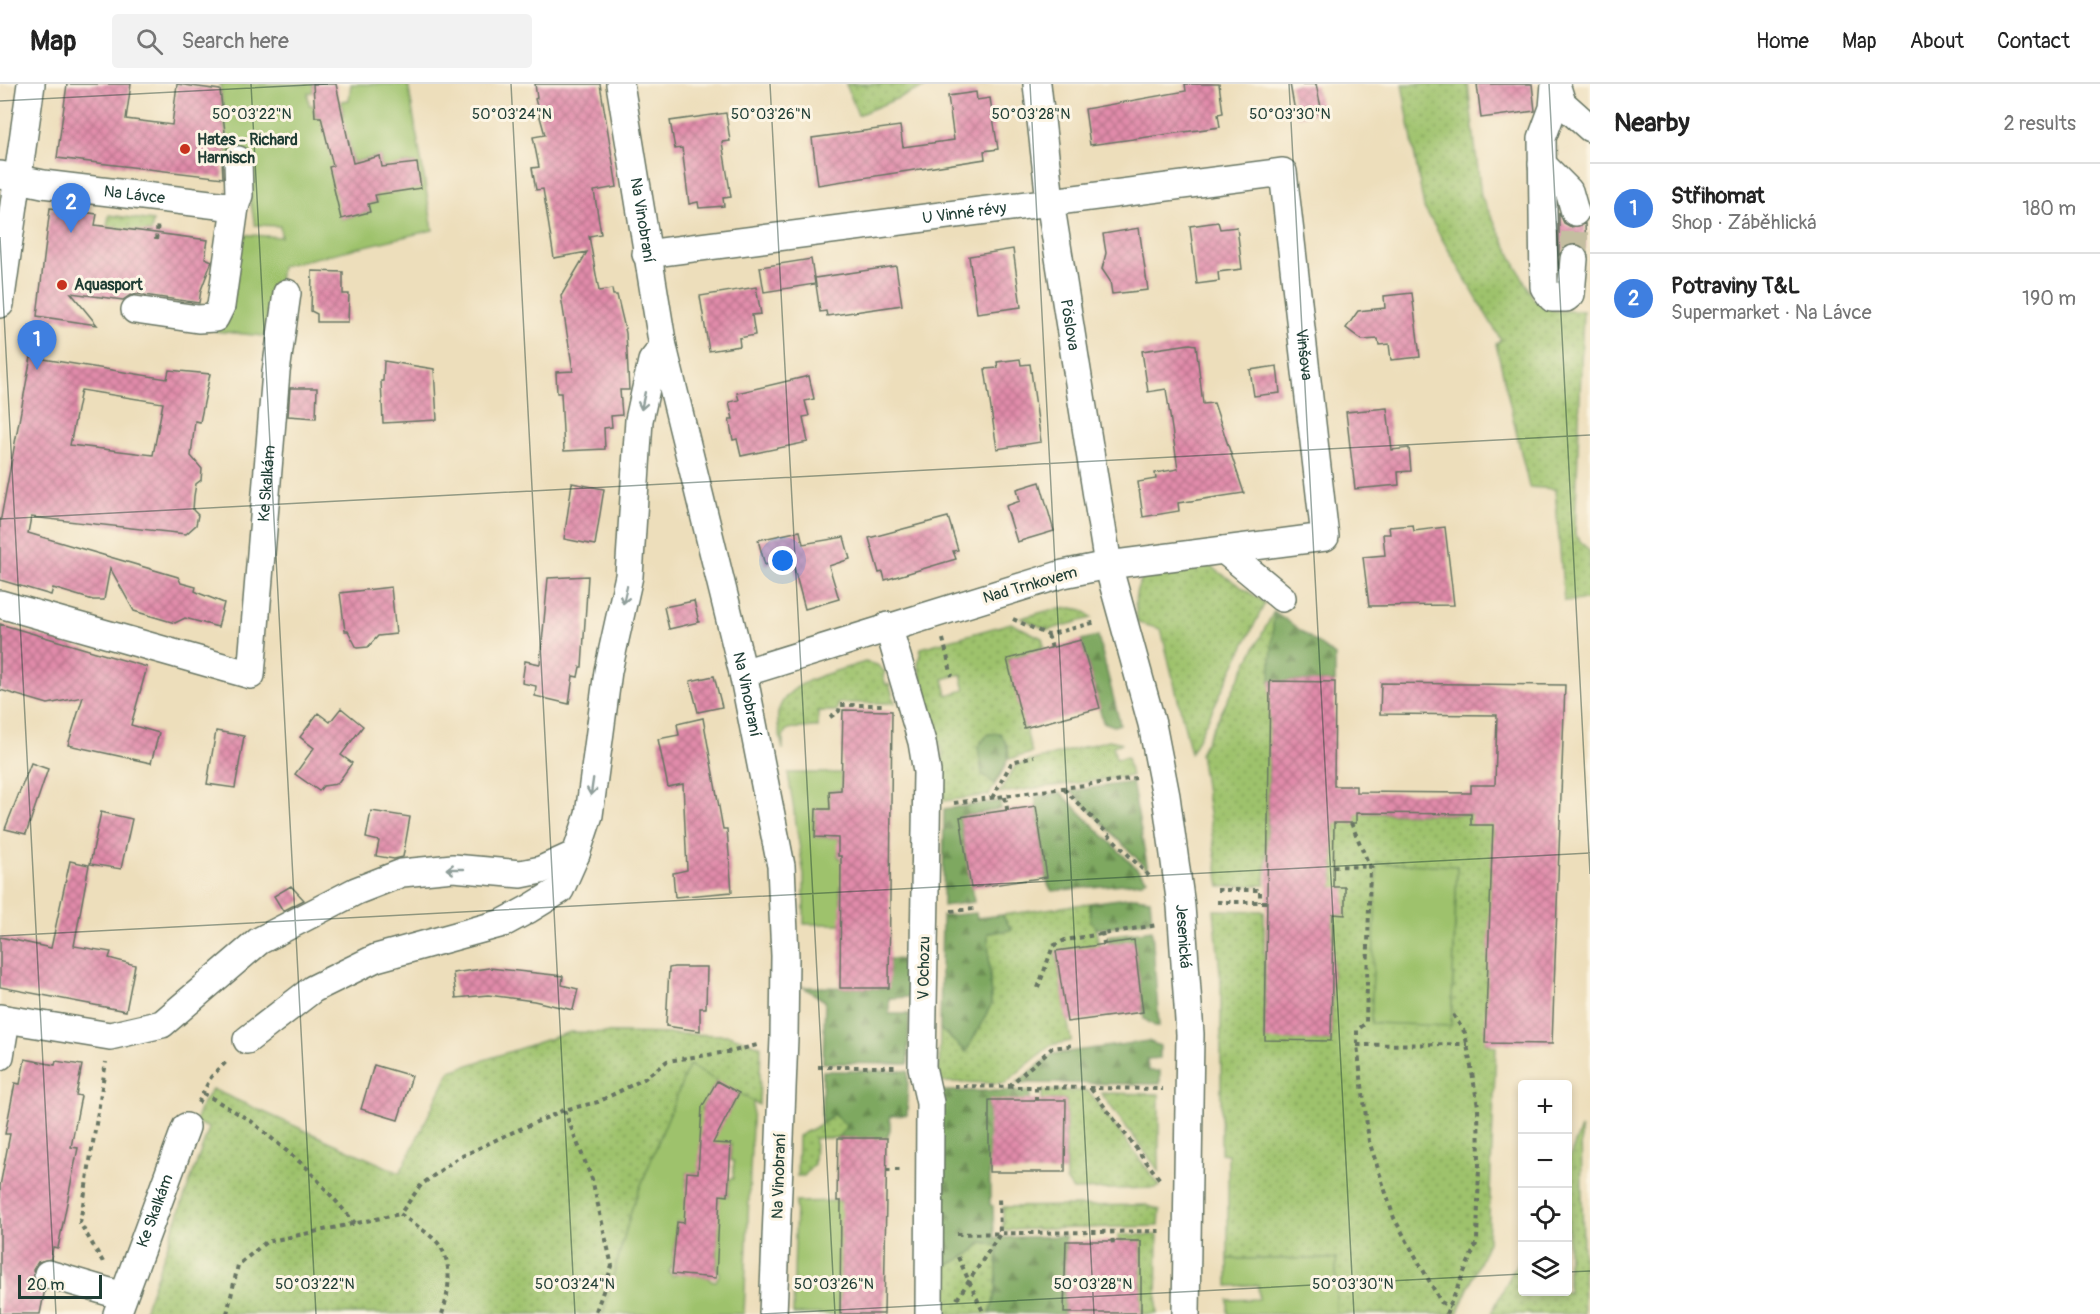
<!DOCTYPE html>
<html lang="en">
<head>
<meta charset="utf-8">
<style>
	body { margin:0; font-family:Pangolin,sans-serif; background:#f2f2f2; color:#222 }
	.controls { position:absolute; right:18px; bottom:18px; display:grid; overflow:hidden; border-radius:6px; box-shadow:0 3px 9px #0003 }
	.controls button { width:54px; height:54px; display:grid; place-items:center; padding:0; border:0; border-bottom:2px solid #e0e0e0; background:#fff; color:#222; font:30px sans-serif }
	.scale { position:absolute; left:18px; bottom:15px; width:84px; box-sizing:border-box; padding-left:6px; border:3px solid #1f3d34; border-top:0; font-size:16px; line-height:21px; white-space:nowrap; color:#1f3d34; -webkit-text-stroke:4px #fcf5e5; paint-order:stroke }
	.you { position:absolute; left:783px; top:477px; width:21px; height:21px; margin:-15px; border:4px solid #fff; border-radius:50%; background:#1a73e8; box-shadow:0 0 0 9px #1a73e833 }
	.badge { display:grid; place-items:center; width:39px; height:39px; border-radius:50%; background:#0f766e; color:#fff; font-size:20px; font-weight:700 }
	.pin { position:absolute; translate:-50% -50px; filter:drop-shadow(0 2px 3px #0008) }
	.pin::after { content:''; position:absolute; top:32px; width:21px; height:18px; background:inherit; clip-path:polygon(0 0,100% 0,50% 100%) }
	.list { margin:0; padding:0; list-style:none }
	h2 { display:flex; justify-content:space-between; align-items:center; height:78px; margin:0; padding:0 24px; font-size:26px }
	h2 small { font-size:20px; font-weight:400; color:#767676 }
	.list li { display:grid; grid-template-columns:39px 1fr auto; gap:18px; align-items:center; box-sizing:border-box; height:90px; padding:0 24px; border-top:2px solid #e0e0e0 }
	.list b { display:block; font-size:22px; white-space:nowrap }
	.list p { margin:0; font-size:20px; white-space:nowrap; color:#767676 }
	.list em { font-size:20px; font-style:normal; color:#767676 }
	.icon { flex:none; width:33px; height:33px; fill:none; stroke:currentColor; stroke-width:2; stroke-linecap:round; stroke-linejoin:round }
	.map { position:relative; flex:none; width:1590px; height:1230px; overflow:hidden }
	header { display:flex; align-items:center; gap:36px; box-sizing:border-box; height:84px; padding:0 30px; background:#fff; border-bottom:2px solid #e0e0e0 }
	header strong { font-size:28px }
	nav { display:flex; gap:33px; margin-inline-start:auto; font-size:21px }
	.search { width:420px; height:54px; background:#f2f2f2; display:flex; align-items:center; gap:15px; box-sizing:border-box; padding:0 21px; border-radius:6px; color:#767676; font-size:22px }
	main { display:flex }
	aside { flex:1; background:#fff }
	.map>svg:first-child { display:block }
	.grass { fill:url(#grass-dots); stroke:#5e8050; stroke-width:1.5; fill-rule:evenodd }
	.forest { fill:url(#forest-firs); stroke:#4e724a; stroke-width:1.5 }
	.garden { fill:#9ec26c; stroke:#5e8050; stroke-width:1.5; fill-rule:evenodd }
	.building { fill:url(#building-cross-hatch); fill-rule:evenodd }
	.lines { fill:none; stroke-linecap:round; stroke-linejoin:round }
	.minor-tunnel { stroke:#c4bea0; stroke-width:27; stroke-dasharray:27 14; stroke-linecap:butt }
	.minor-casing { stroke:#677563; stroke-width:30 }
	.path { stroke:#677563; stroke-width:4; stroke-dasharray:4.5 4.5; stroke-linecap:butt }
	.minor { stroke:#fff; stroke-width:27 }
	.oneway { stroke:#8f9e9a }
	.ticks { fill:none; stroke:#1f3d34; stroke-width:1.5; stroke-opacity:0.45 }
	.poi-dot { fill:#c8321e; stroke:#fcf5e5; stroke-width:2 }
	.labels { text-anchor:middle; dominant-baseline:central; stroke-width:6; stroke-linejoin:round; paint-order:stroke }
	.poi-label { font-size:16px; font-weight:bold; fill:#1f3d34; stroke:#fcf5e5; text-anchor:start }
	.street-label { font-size:16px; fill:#1f3d34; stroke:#fcf5e5 }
	.ticks-label { font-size:15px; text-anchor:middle; fill:#1f3d34; stroke:#fcf5e5; stroke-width:6; stroke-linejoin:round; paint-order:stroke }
</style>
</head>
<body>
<header>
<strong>Map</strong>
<div class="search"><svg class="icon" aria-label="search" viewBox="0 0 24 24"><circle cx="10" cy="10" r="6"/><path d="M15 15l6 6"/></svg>Search here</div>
<nav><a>Home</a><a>Map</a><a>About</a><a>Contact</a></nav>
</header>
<main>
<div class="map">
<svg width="1590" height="1230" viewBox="0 0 1590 1230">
	<defs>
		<pattern id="grass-dots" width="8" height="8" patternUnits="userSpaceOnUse" patternTransform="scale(1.5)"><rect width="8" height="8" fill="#9ec26c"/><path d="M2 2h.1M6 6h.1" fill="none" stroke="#809f5a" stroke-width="1.8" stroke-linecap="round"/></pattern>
		<pattern id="forest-firs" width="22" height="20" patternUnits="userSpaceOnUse" patternTransform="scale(1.5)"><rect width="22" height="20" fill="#7ea860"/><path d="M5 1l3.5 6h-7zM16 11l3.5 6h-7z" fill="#678a50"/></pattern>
		<pattern id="building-cross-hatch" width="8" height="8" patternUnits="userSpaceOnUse" patternTransform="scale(1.5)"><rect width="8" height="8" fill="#e18baa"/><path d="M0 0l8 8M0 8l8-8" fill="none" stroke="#b6738b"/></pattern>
	</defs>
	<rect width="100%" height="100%" fill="#fcf5e5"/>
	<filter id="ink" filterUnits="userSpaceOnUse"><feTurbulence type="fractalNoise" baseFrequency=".0167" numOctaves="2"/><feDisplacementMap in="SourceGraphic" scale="12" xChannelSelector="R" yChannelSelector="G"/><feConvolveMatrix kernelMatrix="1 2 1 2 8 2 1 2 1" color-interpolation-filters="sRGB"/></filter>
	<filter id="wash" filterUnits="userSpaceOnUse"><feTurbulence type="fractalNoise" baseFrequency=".008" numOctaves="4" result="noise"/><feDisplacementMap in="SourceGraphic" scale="24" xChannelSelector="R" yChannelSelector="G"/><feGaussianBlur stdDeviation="1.35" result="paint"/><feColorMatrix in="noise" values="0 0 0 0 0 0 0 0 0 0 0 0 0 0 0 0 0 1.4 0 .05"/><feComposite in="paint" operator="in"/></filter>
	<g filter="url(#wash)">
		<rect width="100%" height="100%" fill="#eddebb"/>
		<path class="grass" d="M846 0H932L858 31Z
			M1402 0H1468L1481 112 1534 216 1555 227H1583L1575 451 1590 468V516L1564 517 1555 405 1529 403 1496 260 1501 256 1424 124Z
			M109 131 153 137 151 149 107 143Z
			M1186 479 1210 482 1265 519 1191 669 1161 545 1138 539C1133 518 1133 493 1158 483 1165 479 1178 480 1186 479Z
			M1072 524 1083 526 1092 534 1048 546 1021 534 1050 526Z
			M1274 527 1265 801 1220 803 1200 669Z
			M1011 539 1042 554 1044 563 1007 575 1032 669 1009 675 1008 661 982 690 995 700 989 711 944 717 943 671 918 581 921 564ZM961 590 965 606 947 611 943 595Z
			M865 578 877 581 885 588 883 592 886 601 889 600 895 619H838L837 627H818V643C812 642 810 644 804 644 785 644 782 644 783 666 781 654 776 640 778 629 785 595 838 588 865 578Z
			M1109 656 1123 659 1113 662 1116 675 1127 673 1131 692 999 709 1016 681Z
			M1334 729 1494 731 1486 959 1496 963 1488 1158 1457 1230H1336V1175H1228V1070L1221 1069V899L1214 826 1264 827 1265 955 1331 957 1333 830 1344 831 1333 803ZM1377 780 1457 782 1451 942Z
			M1090 819C1090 835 1097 846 1099 862L1056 868 1071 957 1051 961 1005 999 939 998 940 945 966 968 991 921 988 849 1011 846 1002 831Z
			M570 948 729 951 761 962 759 1021 689 982 632 1124 603 1230H143L209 1044 195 1038 202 1020 212 1005 400 1089 450 987Z
			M1042 1007H1088L1160 1102 1155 1104 1073 1106 1066 1096V1016H1042Z
			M1101 1009 1159 1010V1087Z
			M833 1030 847 1042 838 1054H815L814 1080 804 1092H797L798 1052 821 1040Z
			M1581 1044 1584 1230H1491L1522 1169V1208H1568V1077Z
			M1146 1121 1160 1126 1159 1142 1003 1146V1123Z
			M1118 1151H1158L1157 1230H1141V1157H1118Z
			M984 1158 998 1162 996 1207 991 1230H938L937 1187 971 1169Z"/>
		<path class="forest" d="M1274 527 1335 572V598L1270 597Z
			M1098 552 1120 640 1114 642 1103 638 1081 556Z
			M1000 649C1015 671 1007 679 995 700L982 690 978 663 988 650Z
			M1132 698 1148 786 1071 707Z
			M1061 709 1147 795 1142 798 1052 807 1048 801 1035 712Z
			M1000 717 1001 725 960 733 974 818 943 822 944 725Z
			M1134 813 1150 815 1152 836 1097 845 1090 836V819Z
			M976 829 977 834 1002 831 1012 846 988 849 991 921 966 968 940 945 942 832Z
			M1152 846 1159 942H1155L1144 935 1134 857 1109 860 1108 852Z
			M889 875 909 876V913L889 914V930H909L908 980 823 979 825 917 803 903 888 904Z
			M1148 957 1160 962V974L1147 975 1148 987H1160V1000L1016 999 1053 970Z
			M823 987H908L907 1031 890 1032V1046L887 1055 838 1054 847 1042 833 1030 821 1040Z
			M939 1007H1030V1017H989L990 1121 993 1122 994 1154 1065 1152 1064 1230 990 1229 996 1207 998 1162 983 1158 971 1169 937 1187Z"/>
		<path class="garden" d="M220 0H313V8L308 9 309 21H314L315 33H325L344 52 342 17 349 16 351 0H408L433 146 281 182 273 253 215 247 237 150 281 153 280 142 255 141 249 111 228 76ZM348 56 353 78 380 72 382 84 370 86 377 118 368 120 370 128 341 135 333 82ZM416 79 421 103 407 105 403 80Z
			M788 689H844L841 706 830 707V725H816L815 753 841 754 838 772 843 778V802H840V807L843 840H804V791Z
			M1377 779 1457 782 1451 942 1371 939Z
			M689 981 717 997 701 1025 723 1038 739 1009 753 1017 744 1230H603L632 1124ZM731 1060 730 1076 734 1077 733 1095H729L728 1112 686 1109 687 1089H698ZM677 1138 718 1141 717 1185 720 1189 716 1197H711L708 1193 681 1189 672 1192 669 1188 673 1180Z
			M842 1117 840 1230H793L796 1118Z
			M1228 1175H1336V1230H1228V1216L1259 1215 1258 1201 1228 1202Z"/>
		<g id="blocks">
			<path class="building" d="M67 0H131L126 35 172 41 177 0 220 6 227 65 222 76 223 94 57 74Z
				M313 0H336L353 79 380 72 382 83 417 79 421 104 375 111 377 118 368 120 370 128 341 135 329 83 333 82 321 33H315Z
				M535 0H600L617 103 594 107 601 150 589 152 599 207 612 205 613 211H617L626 249 629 306H620L622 331 611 332 612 343 604 344 605 365 564 367 561 309H557L556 288 573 287 561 212 587 168 554 174 543 105 536 106 532 84 539 83 533 53 545 51 535 15 537 14Z
				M1185 0H1219L1223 29 1218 30 1220 43 1090 61 1085 25 1186 7Z
				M1290 0H1316L1322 28 1296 33Z
				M1477 0H1532L1535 27 1481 34Z
				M976 8 977 16 990 14 998 65 984 67 985 75 818 101 812 54 900 42 903 63 954 56 948 12Z
				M726 29 730 57 722 58 731 113 723 114 724 122 699 124 698 118 689 120 682 64 675 65 670 37Z
				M50 124 97 130 95 141 208 156 205 174 212 177 201 206 199 219 137 210 129 212 123 216 71 209 97 241 37 232Z
				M1559 128 1564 139 1571 143 1585 140 1586 165 1576 159 1568 161 1559 171Z
				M1218 138 1220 145 1237 143 1242 185 1218 188 1219 197 1197 200 1190 142Z
				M1139 144 1148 206 1112 210 1110 197 1102 185 1106 169 1103 150Z
				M1013 165 1021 223 977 229 969 172Z
				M811 175 815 200 764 208 760 183Z
				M896 182 902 221 827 232 826 227 820 228 815 194Z
				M312 187 343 188V210H349L348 238H317V230L311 227Z
				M756 203 761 230 752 231 755 251 739 254 740 262 709 267 700 212Z
				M1412 209 1420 273 1391 276 1389 260 1379 261 1378 255 1362 256 1346 244 1358 227 1385 224 1384 212Z
				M1190 260 1196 261 1203 320 1214 319 1244 409 1178 419 1179 427 1143 433 1138 398 1156 395 1155 389 1178 385 1166 305 1148 308 1142 267Z
				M31 273 167 295 169 286 210 290 200 338 195 337 191 372 202 385 201 396 196 400 194 412 193 426 198 431 196 441 186 450 31 433 28 449 178 493 181 499 196 503 195 507 201 510 224 519 218 543 185 534 175 539 134 527 110 484 104 516H93L53 504 51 511 0 496V439ZM81 306 163 319 153 371 70 361Z
				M1020 275 1021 281 1030 280 1041 358 997 365 985 285 998 284 997 278Z
				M384 277 434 285 437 336 383 339 381 297H383Z
				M1277 282 1280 309 1254 312 1250 286Z
				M809 292 814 315 805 317 809 332 803 333 808 358 741 372 737 355 733 356 729 335H733L729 318 739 316 737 309Z
				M290 304H317L316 334 288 332Z
				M1387 324 1392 366 1409 364 1411 387 1398 388 1399 401 1355 405 1346 328Z
				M1040 398 1054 447 1017 458 1006 422 1020 417 1017 405Z
				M572 399 604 405 595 461 564 455Z
				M948 433 958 466 953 467 956 475 885 496 883 488 879 489 869 454Z
				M1413 441 1414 447 1445 443 1454 521 1369 522 1363 473 1385 471 1383 450H1390L1389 443Z
				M800 447 803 460 844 453 850 475 829 482 839 515 805 525 791 473 765 481 758 456Z
				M588 492 582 583H580L578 593 573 592 569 620 535 612 536 602 522 599 525 577 540 580 548 494Z
				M391 503 396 550 378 552 368 563 357 564 348 547H345L340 509Z
				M694 517 699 538 669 545 664 523Z
				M0 540 147 583 131 641 159 649 151 679 68 661 83 613 48 620 0 606Z
				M1081 556 1100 624 1024 644 1007 575Z
				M714 592 722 623 698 628 690 597Z
				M1270 597 1335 598 1334 702H1356V708L1471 709V701H1495L1497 631 1380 630 1381 599 1565 601 1552 960 1485 959 1493 741H1471V730L1356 729V739H1334L1333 803H1345V831L1333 830 1331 957 1265 956Z
				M341 624 363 642 341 671 352 679 337 700 323 702 319 707 295 690 314 664 300 653 318 629 330 638Z
				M843 626 892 627 889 904H840L841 772H838V754L815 753 816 725H830L829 707 841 706Z
				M703 634 723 745H727L732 808 675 813 673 789 687 786 683 700 668 703 658 655 679 651 677 640Z
				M216 647 244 652 235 704 207 700Z
				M31 679 48 685 26 750 5 745Z
				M1036 722 1047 793 971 804 960 733Z
				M371 727 410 733 403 773 394 775 376 772 379 757 366 754Z
				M101 728 132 735 121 785 90 780Z
				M70 777 89 781 74 862 111 868 109 874 135 881 126 927 0 903V853L51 864Z
				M291 802 304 816 283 827 274 812Z
				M1134 856 1143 928 1067 938 1056 867Z
				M674 883H707L706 924H700V947L666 942 669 884Z
				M489 884 563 892 562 901 578 905 573 926 534 917 488 911 456 914 453 889Z
				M25 975 55 981 56 977 82 981 76 1011 81 1012 71 1063 78 1064 58 1164 53 1163 51 1175 38 1178 33 1186 36 1200 45 1205 40 1230H0V1102L10 1050H5L15 999 20 1000Z
				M374 981 412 992 398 1036 361 1025Z
				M717 997 739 1009 713 1059 731 1060 728 1112 720 1111 716 1194 672 1190 677 1138 684 1139 687 1088 698 1089 702 1023Z
				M989 1016H1066L1065 1088H989Z
				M838 1054H887L884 1230H840L841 1117H837Z
				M1066 1157H1141V1229H1064Z"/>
		</g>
	</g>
	<g filter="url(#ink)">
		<use href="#blocks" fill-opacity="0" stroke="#677563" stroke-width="1.5"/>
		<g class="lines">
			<path class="minor-tunnel" d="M1574 175 1575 128"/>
			<g class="minor-casing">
				<g id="minor">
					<path id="s1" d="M620 0 663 263 743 589 781 782 785 872 784 954 773 1230"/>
					<path id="s2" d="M1037 0 1050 117 1108 481 1152 640 1166 712 1181 822 1190 950 1186 1230"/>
					<path d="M1555 0 1553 24 1542 54 1544 203 1552 214H1566L1571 210 1574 175"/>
					<path d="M1556 0 1562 19 1590 44"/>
					<path d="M1542 80 1569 107 1575 128"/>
					<path id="s3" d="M0 91 43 100 235 123 239 111 238 76"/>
					<path id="s4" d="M646 170 1283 88 1325 453 1108 481 1063 490 743 589"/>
					<path d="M0 220 31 0"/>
					<path d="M135 226 198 235 215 234 221 222 235 123"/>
					<path d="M1224 466 1282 514"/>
					<path id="s5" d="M0 520 251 591 276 288 287 209"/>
					<path d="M888 542 922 658 927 688 922 983 930 1019 929 1230"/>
					<path d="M0 934 110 952 162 940 259 857 356 807 402 789 453 784 521 790 541 786 576 770 589 731 608 587 629 492 639 336 652 277 663 263"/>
					<path d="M247 956 313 905 376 874 503 839 529 825 560 806 576 770"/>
					<path d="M0 972 6 936"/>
					<path d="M48 1190 123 1212"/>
					<path id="s6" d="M117 1230 186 1043"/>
				</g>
			</g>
			<path class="path" d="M156 156 158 139
				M1013 535 1048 551 1096 538
				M1048 551 1053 567
				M943 555 952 592
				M830 633 839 627 840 621H884
				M1064 705 1149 792
				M1005 713 1008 730
				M992 714 1012 678 1034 672
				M954 719 1136 694
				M1351 739 1370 783 1366 939 1357 946V961L1369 1057 1394 1134 1441 1218 1450 1223
				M1333 782 1377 783
				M1217 806H1260V818
				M1217 818H1267
				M951 827 975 825
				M1102 848 1105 865
				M1038 904 1053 862 1065 856 1157 841
				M1357 961 1467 960
				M818 983H896
				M954 1002 1163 1005
				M1009 1002 1052 964 1075 961
				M1036 1003V1021
				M1091 1005 1161 1097
				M203 1009 251 1037 307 1084 355 1139
				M198 1019 211 993 228 976
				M564 1026 592 1095 612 1182 595 1230
				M886 1086H904
				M1112 1146 1113 1163
				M957 1150 1162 1147
				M958 1173 984 1230
				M103 1178 80 1139 106 978
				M957 1215 1000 1150 999 1112
				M227 1230 238 1181 266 1158 400 1130
				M442 1230C450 1207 454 1173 434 1155 424 1146 411 1138 400 1130L421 1101 456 1075 502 1053 564 1026 598 1018 644 995 667 977 734 967 757 961
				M1446 1230 1477 1158 1479 1079 1478 1022 1465 949 1452 929"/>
			<use href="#minor" class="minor"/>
		</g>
		<defs><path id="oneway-shaft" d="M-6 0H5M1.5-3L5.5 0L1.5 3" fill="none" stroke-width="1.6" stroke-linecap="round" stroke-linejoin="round" transform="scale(1.5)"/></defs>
		<g class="oneway">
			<use href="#oneway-shaft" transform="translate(643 317) rotate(102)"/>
			<use href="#oneway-shaft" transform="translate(625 511) rotate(103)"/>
			<use href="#oneway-shaft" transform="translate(592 703) rotate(98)"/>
			<use href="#oneway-shaft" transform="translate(455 785) rotate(-180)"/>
		</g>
	</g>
	<path class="ticks" d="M251 0 316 1230M511 0 575 1230M770 0 835 1230M1030 0 1094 1230M1289 0 1354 1230M1549 0 1590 790M0 17 328 0M0 153 56 1230M0 435 1590 351M0 852 1590 769M1568 1188 1590 1187M761 1230 1522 1190"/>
	<g class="poi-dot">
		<circle cx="185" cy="65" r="6"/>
		<circle cx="62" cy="201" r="6"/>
	</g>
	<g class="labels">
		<g class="poi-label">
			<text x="197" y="56">Hates - Richard<tspan x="197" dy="18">Harnisch</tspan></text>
			<text x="74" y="201">Aquasport</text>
		</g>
		<g class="street-label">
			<text stroke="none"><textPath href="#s3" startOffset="136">Na Lávce</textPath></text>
			<text stroke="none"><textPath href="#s4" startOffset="321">U Vinné révy</textPath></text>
			<text stroke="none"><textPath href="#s1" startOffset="138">Na Vinobraní</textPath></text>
			<text stroke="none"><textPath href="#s2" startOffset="243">Pöslova</textPath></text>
			<text stroke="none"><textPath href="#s4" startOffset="826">Vinšova</textPath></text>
			<text stroke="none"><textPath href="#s5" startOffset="453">Ke Skalkám</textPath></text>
			<text transform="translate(1030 501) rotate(-16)">Nad Trnkovem</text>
			<text stroke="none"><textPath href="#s1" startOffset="624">Na Vinobraní</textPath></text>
			<text stroke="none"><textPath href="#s2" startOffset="866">Jesenická</textPath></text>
			<text transform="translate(924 884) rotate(-89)">V Ochozu</text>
			<text transform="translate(779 1092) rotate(-88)">Na Vinobraní</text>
			<text stroke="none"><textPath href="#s6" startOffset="110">Ke Skalkám</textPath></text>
		</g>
	</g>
	<g class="ticks-label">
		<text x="1031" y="35">50°03'28"N</text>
		<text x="252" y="35">50°03'22"N</text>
		<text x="512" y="35">50°03'24"N</text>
		<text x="771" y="35">50°03'26"N</text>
		<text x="1290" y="35">50°03'30"N</text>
		<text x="315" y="1205">50°03'22"N</text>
		<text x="575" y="1205">50°03'24"N</text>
		<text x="834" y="1205">50°03'26"N</text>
		<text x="1093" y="1205">50°03'28"N</text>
		<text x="1353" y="1205">50°03'30"N</text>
	</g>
</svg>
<div class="controls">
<button>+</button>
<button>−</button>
<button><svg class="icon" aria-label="locate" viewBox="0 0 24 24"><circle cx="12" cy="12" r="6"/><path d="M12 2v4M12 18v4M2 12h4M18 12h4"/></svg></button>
<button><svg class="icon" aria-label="layers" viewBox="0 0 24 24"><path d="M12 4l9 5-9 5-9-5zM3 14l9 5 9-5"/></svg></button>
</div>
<div class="scale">20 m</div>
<div class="you"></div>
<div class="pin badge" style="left:37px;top:286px;background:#3f7fe0">1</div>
<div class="pin badge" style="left:71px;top:149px;background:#3f7fe0">2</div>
</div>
<aside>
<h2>Nearby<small>2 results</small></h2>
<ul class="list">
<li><span class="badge" style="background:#3f7fe0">1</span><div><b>Střihomat</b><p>Shop · Záběhlická</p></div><em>180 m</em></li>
<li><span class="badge" style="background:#3f7fe0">2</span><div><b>Potraviny T&amp;L</b><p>Supermarket · Na Lávce</p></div><em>190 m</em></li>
</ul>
</aside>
</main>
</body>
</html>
